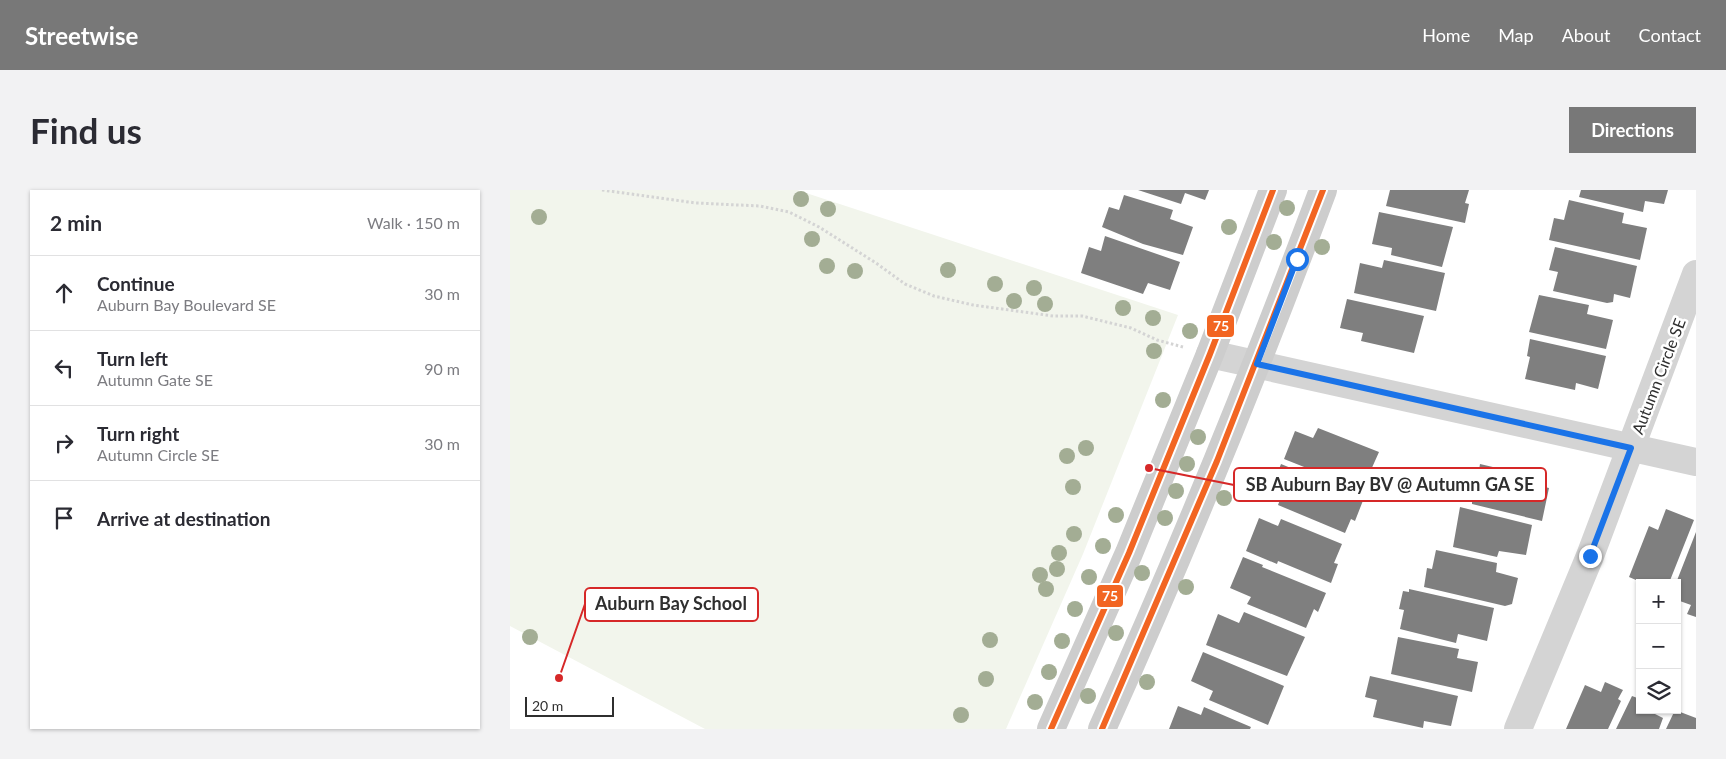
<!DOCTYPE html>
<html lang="en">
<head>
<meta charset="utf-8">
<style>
	body { margin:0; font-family:Lato,sans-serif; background:#f2f2f3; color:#2b2b33 }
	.controls { position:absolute; right:15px; bottom:15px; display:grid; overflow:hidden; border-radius:0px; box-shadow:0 1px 4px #0004 }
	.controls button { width:45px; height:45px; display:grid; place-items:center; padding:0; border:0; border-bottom:1px solid #e1e1e2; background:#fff; color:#2b2b33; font:25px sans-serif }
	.scale { position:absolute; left:15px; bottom:12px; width:89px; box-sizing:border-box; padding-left:5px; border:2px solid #2f2f2f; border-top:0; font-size:14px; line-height:18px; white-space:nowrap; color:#2f2f2f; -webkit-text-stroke:4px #fff; paint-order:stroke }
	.stop { position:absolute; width:15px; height:15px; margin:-11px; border:4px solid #1a73e8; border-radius:50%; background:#fff }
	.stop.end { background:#1a73e8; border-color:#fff; box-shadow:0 1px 5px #0008 }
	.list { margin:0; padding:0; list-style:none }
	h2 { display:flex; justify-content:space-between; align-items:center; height:65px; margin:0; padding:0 20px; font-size:21px }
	h2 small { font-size:16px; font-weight:400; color:#7c7c81 }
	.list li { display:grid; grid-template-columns:32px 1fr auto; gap:15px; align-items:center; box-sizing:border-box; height:75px; padding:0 20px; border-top:1px solid #e1e1e2 }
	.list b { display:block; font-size:19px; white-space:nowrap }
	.list p { margin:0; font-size:16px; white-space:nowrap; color:#7c7c81 }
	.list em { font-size:16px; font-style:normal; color:#7c7c81 }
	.icon { flex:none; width:28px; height:28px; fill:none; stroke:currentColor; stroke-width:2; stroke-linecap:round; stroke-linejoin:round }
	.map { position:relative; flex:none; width:1186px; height:539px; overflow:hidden; border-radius:0px }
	header { display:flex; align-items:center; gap:30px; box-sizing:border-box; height:70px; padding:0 25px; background:#787878; color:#fff }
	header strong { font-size:24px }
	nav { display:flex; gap:28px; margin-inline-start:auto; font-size:18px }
	.intro { display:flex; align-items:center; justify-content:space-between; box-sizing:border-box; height:120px; padding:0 30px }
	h1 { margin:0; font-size:35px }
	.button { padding:12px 22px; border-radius:0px; background:#787878; color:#fff; font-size:18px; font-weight:700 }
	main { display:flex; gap:30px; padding:0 30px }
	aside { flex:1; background:#fff; border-radius:0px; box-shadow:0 1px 4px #0004 }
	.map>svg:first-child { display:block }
	.green { fill:#f2f5ec }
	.building { fill:#7f7f7f }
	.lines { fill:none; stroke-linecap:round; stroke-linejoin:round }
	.path { stroke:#d4d4d4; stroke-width:3; stroke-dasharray:2.5 2.5; stroke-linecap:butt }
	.street { stroke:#d4d4d4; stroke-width:28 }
	.secondary { stroke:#cdcdcd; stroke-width:28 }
	.bus-1-casing { stroke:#fff; stroke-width:10 }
	.bus-1 { stroke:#f26522; stroke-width:6 }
	.tree { fill:#a3ad94 }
	.route { stroke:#1a73e8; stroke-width:6 }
	.labels { text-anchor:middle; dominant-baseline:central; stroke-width:5; stroke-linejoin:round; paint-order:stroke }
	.street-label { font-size:16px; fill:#2f2f2f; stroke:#fff }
	.leader { fill:none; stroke:#d62828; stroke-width:2 }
	.callout-dot { fill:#d62828; stroke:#fff; stroke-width:2 }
	.callout { fill:#fff; stroke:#d62828; stroke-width:2 }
	.callout-label { font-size:18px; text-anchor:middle; font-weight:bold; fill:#2f2f2f }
	.line-badge { stroke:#fff; stroke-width:2 }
	.badge-label { font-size:14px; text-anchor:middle; font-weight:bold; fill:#fff }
</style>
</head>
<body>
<header>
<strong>Streetwise</strong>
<nav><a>Home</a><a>Map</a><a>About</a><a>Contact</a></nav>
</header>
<div class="intro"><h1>Find us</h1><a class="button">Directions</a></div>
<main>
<aside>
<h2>2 min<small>Walk · 150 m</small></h2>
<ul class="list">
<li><svg class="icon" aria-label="ahead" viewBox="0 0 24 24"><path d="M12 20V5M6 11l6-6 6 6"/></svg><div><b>Continue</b><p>Auburn Bay Boulevard SE</p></div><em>30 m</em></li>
<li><svg class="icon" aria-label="left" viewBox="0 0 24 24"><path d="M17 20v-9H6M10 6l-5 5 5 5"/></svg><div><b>Turn left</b><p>Autumn Gate SE</p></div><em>90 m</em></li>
<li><svg class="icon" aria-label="right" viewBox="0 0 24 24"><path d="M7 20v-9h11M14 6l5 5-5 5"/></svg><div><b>Turn right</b><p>Autumn Circle SE</p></div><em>30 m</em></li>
<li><svg class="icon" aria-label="arrive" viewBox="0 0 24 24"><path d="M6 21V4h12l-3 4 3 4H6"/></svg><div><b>Arrive at destination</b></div></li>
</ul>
</aside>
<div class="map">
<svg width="1186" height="539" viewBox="0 0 1186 539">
	<rect width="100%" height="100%" fill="#fff"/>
	<path class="green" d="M0 0H287L668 125 573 364 496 539H195L0 436Z"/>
	<path class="building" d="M628 0H699L695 10 675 3 671 14Z
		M880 0H959L955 13 959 14 955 33 876 16Z
		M1071 0H1158L1154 14 1135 11 1133 22 1069 7Z
		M614 5 663 20 660 29 683 37 673 65 633 54 592 37 599 17 609 20Z
		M1059 10 1114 23 1112 33 1137 38 1130 70 1039 50 1044 28 1054 30Z
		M869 22 943 37 932 77 881 65 882 58 862 54Z
		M595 46 670 72 660 100 638 93 633 104 571 83 579 57 591 61Z
		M1045 57 1127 76 1120 108 1104 104 1103 112 1097 113 1043 101 1048 82 1039 80Z
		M874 70 935 83 926 121 844 103 850 73 872 78Z
		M1029 105 1079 115 1077 124 1103 130 1096 159 1019 142Z
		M837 109 914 126 904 163 851 151 853 143 830 138Z
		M1020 149 1096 166 1088 199 1066 193 1065 200 1015 189 1020 167 1017 166Z
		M808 238 869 262 852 300 774 269 785 241 803 248Z
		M771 274 854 308 845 331 841 329 835 343 768 315 771 307 760 302Z
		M970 274 1025 287 1022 294 1039 298 1032 331 962 314V312L957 311 962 291 967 292Z
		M950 317 1022 335 1016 365 989 361 987 367 943 357Z
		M1156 319 1184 330 1159 393H1133L1119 387 1139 336 1148 340Z
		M749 328 768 336 771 329 832 354 824 373 828 374 821 393 768 371 767 374 736 361Z
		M1186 342V427L1177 424 1181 415 1167 410 1166 393Z
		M926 360 987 373 986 382 1008 388 1002 414 995 416 914 397 917 378 922 379Z
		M733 367 753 375 752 377 816 403 808 422 804 419 796 438 737 414 741 407 720 398Z
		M899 399 984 418 977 451 948 444 946 453 890 439 894 420 889 419 893 401 899 402Z
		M734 422 795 447 777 486 696 455 708 424 729 433Z
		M888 447 949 459 947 468 968 472 962 502 881 484Z
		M693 462 774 496 758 535 699 510 703 501 681 491Z
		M860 486 948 506 941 536 914 531 913 538 863 527 867 510 855 507Z
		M1095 492 1113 500 1108 509 1111 511 1098 539H1056L1075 495 1091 502Z
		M1122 506 1130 509V520H1137L1153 528 1149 539H1106Z
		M668 516 691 525 694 517 741 537 740 539H659Z
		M1165 520 1186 528V539H1156Z"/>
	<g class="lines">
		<path class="path" d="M92 0 186 13 250 16 279 22 309 37 366 73 395 94 424 106 463 115 543 126H572L621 138 647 150 673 157"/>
		<path class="street" d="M700 164 1186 272
			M1008 539 1080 366 1186 84"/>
		<path class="secondary" d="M541 539 619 363 700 164 763 0
			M592 539C672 362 745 182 813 0"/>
		<g class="bus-1-casing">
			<path id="bus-1" d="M541 539 619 363 700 164 763 0
				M592 539 707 271 813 0"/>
		</g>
		<use href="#bus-1" class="bus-1"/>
	</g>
	<g class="tree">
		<circle cx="291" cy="9" r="8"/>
		<circle cx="777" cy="18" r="8"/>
		<circle cx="318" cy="19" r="8"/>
		<circle cx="29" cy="27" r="8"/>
		<circle cx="719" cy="37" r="8"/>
		<circle cx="302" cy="49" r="8"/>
		<circle cx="764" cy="52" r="8"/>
		<circle cx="812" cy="57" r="8"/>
		<circle cx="317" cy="76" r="8"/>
		<circle cx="438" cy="80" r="8"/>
		<circle cx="345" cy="81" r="8"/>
		<circle cx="485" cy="94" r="8"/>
		<circle cx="524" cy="98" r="8"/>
		<circle cx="504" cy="111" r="8"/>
		<circle cx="535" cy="114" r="8"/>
		<circle cx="613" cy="118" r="8"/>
		<circle cx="643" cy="128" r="8"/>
		<circle cx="680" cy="141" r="8"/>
		<circle cx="644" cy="161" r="8"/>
		<circle cx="653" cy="210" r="8"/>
		<circle cx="688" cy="247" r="8"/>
		<circle cx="576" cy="258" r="8"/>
		<circle cx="557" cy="266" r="8"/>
		<circle cx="677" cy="274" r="8"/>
		<circle cx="563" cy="297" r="8"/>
		<circle cx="666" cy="301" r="8"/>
		<circle cx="714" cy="308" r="8"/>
		<circle cx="606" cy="325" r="8"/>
		<circle cx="655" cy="328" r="8"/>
		<circle cx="564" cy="344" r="8"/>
		<circle cx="593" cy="356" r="8"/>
		<circle cx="549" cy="363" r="8"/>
		<circle cx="547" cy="379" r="8"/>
		<circle cx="632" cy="383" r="8"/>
		<circle cx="530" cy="385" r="8"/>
		<circle cx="579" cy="387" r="8"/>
		<circle cx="676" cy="397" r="8"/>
		<circle cx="536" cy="399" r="8"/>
		<circle cx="565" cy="419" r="8"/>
		<circle cx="606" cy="443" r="8"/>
		<circle cx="20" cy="447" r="8"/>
		<circle cx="480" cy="450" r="8"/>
		<circle cx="552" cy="451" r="8"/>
		<circle cx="539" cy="482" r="8"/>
		<circle cx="476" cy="489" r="8"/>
		<circle cx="637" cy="492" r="8"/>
		<circle cx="578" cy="506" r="8"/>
		<circle cx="525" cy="512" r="8"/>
		<circle cx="451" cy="525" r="8"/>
	</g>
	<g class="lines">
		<path class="route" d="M787 69 747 174 1121 258 1080 366"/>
	</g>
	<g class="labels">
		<g class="street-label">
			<text transform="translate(1148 186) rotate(-69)">Autumn Circle SE</text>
		</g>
	</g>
	<path class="leader" d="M639 278L724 295M49 488L75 414"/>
	<g class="callout-dot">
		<circle cx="639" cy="278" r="5"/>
		<circle cx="49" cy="488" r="5"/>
	</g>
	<g class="callout">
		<rect x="724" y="278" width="312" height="33" rx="5"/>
		<rect x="75" y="398" width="173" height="33" rx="5"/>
	</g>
	<g class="callout-label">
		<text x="880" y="301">SB Auburn Bay BV @ Autumn GA SE</text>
		<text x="161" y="420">Auburn Bay School</text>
	</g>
	<g class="line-badge">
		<rect x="696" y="124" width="29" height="24" rx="5" fill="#f26522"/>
		<rect x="586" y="394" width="28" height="24" rx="5" fill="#f26522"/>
	</g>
	<g class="badge-label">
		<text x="711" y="141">75</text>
		<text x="600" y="411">75</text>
	</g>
</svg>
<div class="controls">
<button>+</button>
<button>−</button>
<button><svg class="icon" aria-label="layers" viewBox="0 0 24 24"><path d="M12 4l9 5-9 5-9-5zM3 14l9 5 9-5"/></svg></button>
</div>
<div class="scale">20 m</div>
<div class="stop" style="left:787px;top:69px"></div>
<div class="stop end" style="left:1080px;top:366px"></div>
</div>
</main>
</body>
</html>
